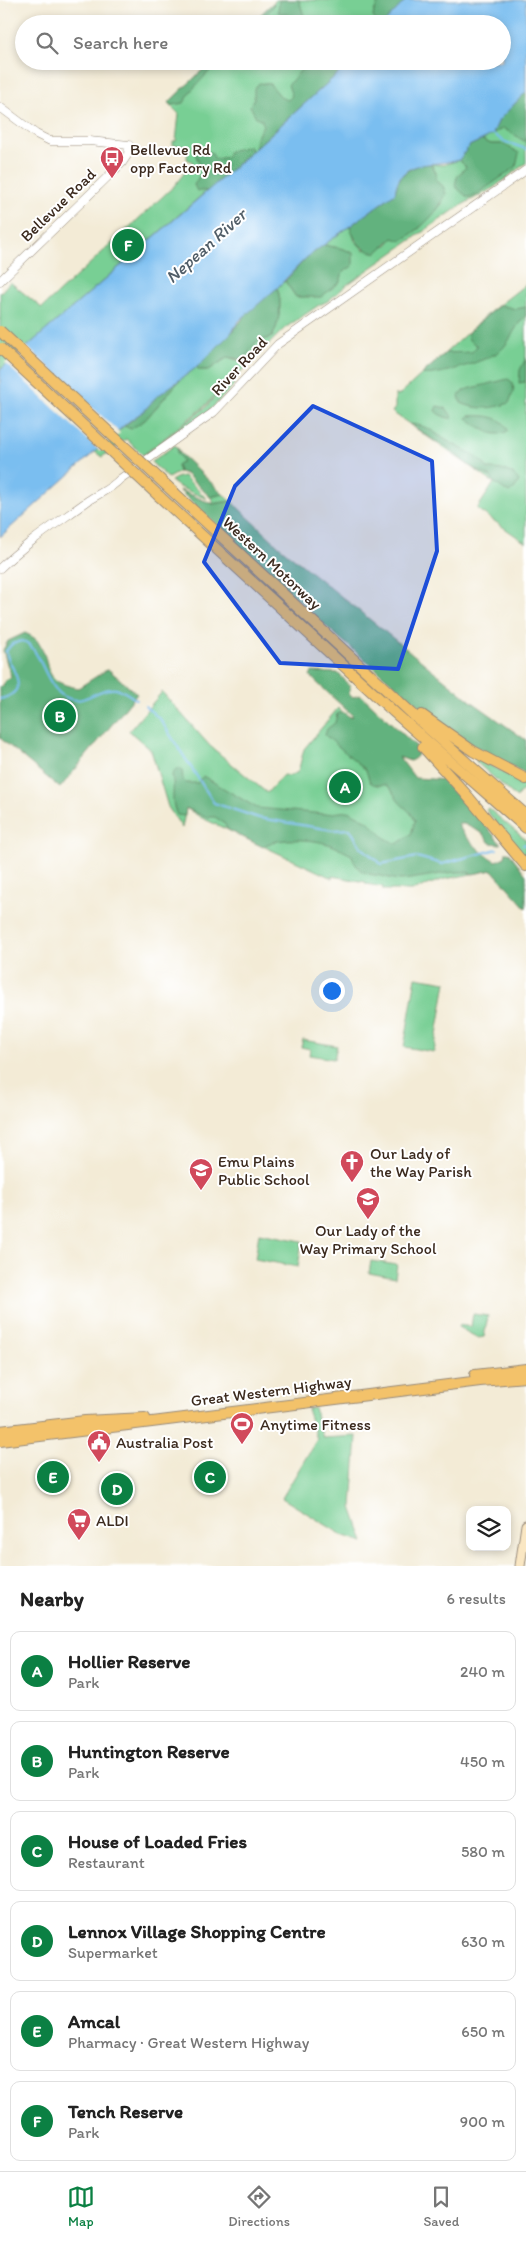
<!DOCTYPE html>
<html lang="en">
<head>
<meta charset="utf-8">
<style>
	body { margin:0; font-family:Itim,sans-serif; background:#f6f6f6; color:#222 }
	.controls { position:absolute; right:15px; bottom:15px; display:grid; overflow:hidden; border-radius:10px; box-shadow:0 2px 8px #0003 }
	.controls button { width:45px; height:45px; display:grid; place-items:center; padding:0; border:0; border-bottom:1px solid #e0e0e0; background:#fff; color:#222; font:25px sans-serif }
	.you { position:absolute; left:331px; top:990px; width:18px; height:18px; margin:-12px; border:4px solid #fff; border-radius:50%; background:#1a73e8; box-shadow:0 0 0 8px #1a73e833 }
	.badge { display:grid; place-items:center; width:32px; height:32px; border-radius:50%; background:#0b8043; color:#fff; font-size:16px; font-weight:700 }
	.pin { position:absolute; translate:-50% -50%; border:2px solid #fff; box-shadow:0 1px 5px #0006 }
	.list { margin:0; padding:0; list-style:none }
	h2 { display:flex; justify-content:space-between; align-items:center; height:65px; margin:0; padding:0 20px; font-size:21px }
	h2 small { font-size:16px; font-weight:400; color:#767676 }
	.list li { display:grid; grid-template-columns:32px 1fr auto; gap:15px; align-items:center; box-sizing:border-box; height:80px; margin:0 10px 10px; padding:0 10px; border:1px solid #e0e0e0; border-radius:10px }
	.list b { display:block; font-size:19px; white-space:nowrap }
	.list p { margin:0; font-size:16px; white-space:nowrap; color:#767676 }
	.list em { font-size:16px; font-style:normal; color:#767676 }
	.icon { flex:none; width:28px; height:28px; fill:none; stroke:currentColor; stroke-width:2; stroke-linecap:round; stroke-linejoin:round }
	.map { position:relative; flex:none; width:526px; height:1566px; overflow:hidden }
	.search { position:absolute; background:#fff; box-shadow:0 2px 8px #0003; left:15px; right:15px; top:15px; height:55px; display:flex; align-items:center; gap:12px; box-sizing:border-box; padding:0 18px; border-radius:28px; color:#767676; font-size:19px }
	.sheet { height:605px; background:#fff }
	nav { display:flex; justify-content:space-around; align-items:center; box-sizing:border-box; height:70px; border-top:1px solid #e0e0e0; background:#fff; font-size:14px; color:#767676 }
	nav a { display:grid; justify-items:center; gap:2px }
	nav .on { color:#0b8043 }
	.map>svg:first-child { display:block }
	.green { fill:#78cf94; stroke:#5a7c59 }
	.forest { fill:#62b27e; stroke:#4e6e4e }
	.water { fill:#7abef0; stroke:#5a7487 }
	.pier { fill:#f3ebd6 }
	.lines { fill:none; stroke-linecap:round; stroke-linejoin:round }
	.stream { stroke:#7abef0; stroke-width:2 }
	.tertiary-casing { stroke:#978a7a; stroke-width:9 }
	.secondary-casing { stroke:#978a7a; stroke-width:11 }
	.trunk-casing { stroke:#978a7a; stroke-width:12 }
	.motorway-casing { stroke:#978a7a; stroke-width:12 }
	.tertiary { stroke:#fff; stroke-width:8 }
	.secondary { stroke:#fae7c3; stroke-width:9 }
	.trunk { stroke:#f3c26a; stroke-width:10 }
	.motorway { stroke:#f3c26a; stroke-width:10 }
	.motorway-bridge-casing { stroke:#978a7a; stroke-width:12; stroke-linecap:butt }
	.motorway-bridge { stroke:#f3c26a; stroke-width:10 }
	.marked { fill:#1d4ed8; fill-opacity:0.2; stroke:#1d4ed8; stroke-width:4; stroke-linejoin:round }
	.labels { text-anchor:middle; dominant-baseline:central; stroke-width:4; stroke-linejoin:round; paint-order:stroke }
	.poi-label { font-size:16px; fill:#3b2a1e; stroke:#fff; text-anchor:start }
	.street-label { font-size:16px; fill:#3b2a1e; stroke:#fff }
	.water-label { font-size:18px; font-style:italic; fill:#515e68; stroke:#fff }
</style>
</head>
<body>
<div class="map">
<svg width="526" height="1566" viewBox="0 0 526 1566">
	<rect width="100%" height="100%" fill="#fff"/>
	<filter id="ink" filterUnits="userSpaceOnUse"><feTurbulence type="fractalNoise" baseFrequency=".02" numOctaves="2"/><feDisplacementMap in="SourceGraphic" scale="10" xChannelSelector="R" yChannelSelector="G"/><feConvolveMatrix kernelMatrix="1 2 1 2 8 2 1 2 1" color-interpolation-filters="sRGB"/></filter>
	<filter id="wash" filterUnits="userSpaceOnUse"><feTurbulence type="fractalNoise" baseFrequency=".0096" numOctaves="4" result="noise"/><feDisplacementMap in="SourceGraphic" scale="20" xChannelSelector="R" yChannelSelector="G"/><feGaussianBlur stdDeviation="1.12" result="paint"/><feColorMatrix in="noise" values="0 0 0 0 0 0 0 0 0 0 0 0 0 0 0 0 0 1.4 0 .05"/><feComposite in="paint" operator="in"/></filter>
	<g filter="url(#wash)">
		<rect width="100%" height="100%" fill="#f3ebd6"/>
		<path class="green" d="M276 0H406L383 24H251Z
			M212 61H347L262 143 0 370V293L10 282 42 308 174 186 193 162 187 159 188 147 173 145V141H176L179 114 168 103Z
			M503 128 526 142V163L493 188 460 206 348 284 328 301 319 305 285 328 245 368 228 381 204 407 143 455 126 439 102 457 95 452 124 426 131 428 145 420 181 379 197 367 199 370H209L228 357 240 361 256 342 272 337C279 324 283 302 277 288L285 281 296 297 321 296 344 249 324 245 350 226 355 241 364 250 387 245 393 238C422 234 423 223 442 204L440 186 436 180V173L431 164 443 165 459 160 466 167 457 177 503 144H491L482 140Z
			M526 284V543L477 509 494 483 392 412 395 408V394L398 396 490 312Z
			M239 374 232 383 234 384 233 386 208 412 144 456 206 407 217 394Z
			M175 445 183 461 177 465 179 472 168 478 151 462Z
			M184 476 207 499 179 487 171 481 178 477Z
			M223 494 231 501 211 504 214 501 210 497Z
			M162 692 210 746 267 793 283 775 290 776 298 772 304 749 338 708 385 752 492 870 445 879 412 890H383V887L366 884V882L332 876V878L202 818 186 808 182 828 168 807 151 750 129 731Z
			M477 759 526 783V789L519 793 517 798 476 762Z
			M488 808 526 840 525 860 486 810Z
			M416 977 446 982 434 1052 404 1047Z
			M303 1040 337 1046 334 1059 309 1055 310 1049 301 1047Z
			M259 1233 302 1241 298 1267 255 1259Z
			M371 1261 397 1265 395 1278 369 1273Z
			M473 1314 488 1316 484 1337 478 1338 458 1327 459 1325 471 1327Z
			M314 1408 323 1438 357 1436 352 1507 364 1542 344 1536 282 1498 317 1439 307 1409Z"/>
		<path class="forest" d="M279 0H299L305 19 302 24H294L288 15 278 12Z
			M380 0H406L383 24H379L373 17 374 11Z
			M274 2 273 7 257 24H251Z
			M212 61H219L191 91 184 103 172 105 168 103Z
			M267 61H304L275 68Z
			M321 61H347L342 70 255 148 256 139 263 125 262 120 256 117 250 106 254 99V89L259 83 270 84 282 98 288 100 292 96 288 85 301 70 317 65Z
			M526 92V142L503 128 492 135 499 120Z
			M482 140 491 144H503L519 153 516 167 473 197H467L455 186 457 177 466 167 459 160 469 146Z
			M249 146 251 151 208 191H197L194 185 202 171 195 153 198 151 211 152 215 159 227 157 229 151Z
			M422 164H431L436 173V180L443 186 446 194C438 214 419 230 401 241L393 238 376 253C360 249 355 242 350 226L395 193C398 175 406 170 422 164Z
			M324 245 344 249 353 253V266L343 272 340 282 321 297H296L285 281 306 258Z
			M277 288C283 302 279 324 272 337L256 342 244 360 228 357 209 370H199L197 367 231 333 250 310Z
			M500 305 516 309 526 307V316C515 324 512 340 501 350 492 359 434 378 422 374L446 353 472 352 477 346 468 339V332Z
			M526 358V379L525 382 519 383 520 370Z
			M181 379 145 420 131 429 124 426 145 410 155 398Z
			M508 379 512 382 514 390 509 403C494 409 476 410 461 403L459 396 464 390Z
			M437 406 446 408 453 418C447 419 439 415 435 411Z
			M468 416C481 415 504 415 508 431 492 440 480 427 467 418Z
			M410 424C430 425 437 436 453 444 468 453 477 453 488 469 500 469 513 470 519 481L515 488 509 493 495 483 491 477 471 467 444 445 439 444Z
			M178 448 180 453 223 494 210 497 186 474 179 472 177 465 183 461 177 453Z
			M179 490 213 504 231 501 280 547 471 701 526 740V774L467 742 440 724 329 629Z
			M25 633C29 635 36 638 38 642 54 666 39 681 78 688L108 669 137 694 60 788 0 738V686H3L5 680 11 677 3 650 8 641Z
			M312 672 338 673 350 686 349 695 353 697 361 695 418 748C419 755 417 758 410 761L399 757 415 778 449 780 501 844 490 843 482 833 464 824H458C462 835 484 856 496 861L505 857 506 852H509L526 875V908L492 870 473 874C462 867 415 880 400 880 394 880 387 877 381 876 366 874 357 873 352 855 343 851 334 845 324 843 310 839 274 837 263 847L228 830 224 823 215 817H205L186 808 185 816 177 815C169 799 176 791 172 775L176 769H182L183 780 186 783H198L203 776 257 808 325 814 348 811 368 821 385 838 397 844 411 834 415 821C411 811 406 809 400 803 395 798 393 790 388 786 383 783 378 788 370 782L366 770 325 735 327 729 335 723 337 714 343 712 350 717 353 716 312 678 310 675Z"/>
		<path class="water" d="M406 0H526V92L499 120 492 135 469 146 459 160C432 167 400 157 395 193L306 258 277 288 239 321 231 333 197 367 155 398 145 410 128 422 0 537V370L220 180 342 70 347 61H502V24H383Z"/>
		<path class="pier" d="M26 346 120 433 100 451 5 363Z"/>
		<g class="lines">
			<path class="stream" d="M492 133 503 141 526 149
				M0 699C36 690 6 664 6 651L12 644 22 641C40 644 44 686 65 697 85 708 100 683 120 690 126 692 132 697 137 700
				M145 706 160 719 214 803 259 818 332 830 350 829 361 847 381 864 417 857 442 864 497 849
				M523 845 526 844"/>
		</g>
	</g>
	<g filter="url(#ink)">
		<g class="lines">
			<g class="tertiary-casing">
				<path id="tertiary" d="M0 107 36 134 50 141H89L129 145 128 154 122 163 0 281
					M0 568C27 542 59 522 89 500 100 493 112 488 120 479L214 412 278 344 526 170"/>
			</g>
			<g class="secondary-casing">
				<path id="secondary" d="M520 1566 526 1525"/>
			</g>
			<g class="trunk-casing">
				<path id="trunk" d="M475 1375 526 1369
					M0 1431 85 1421 145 1418
					M0 1441 480 1381 526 1377"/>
			</g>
			<g class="motorway-casing">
				<path id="motorway" d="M167 486 421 722 526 815
					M159 496 395 713 526 828
					M422 715 473 751 526 779
					M423 747 465 793 526 866"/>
			</g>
			<use href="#tertiary" class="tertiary"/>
			<use href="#secondary" class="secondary"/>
			<use href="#trunk" class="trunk"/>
			<use href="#motorway" class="motorway"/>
			<g class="motorway-bridge-casing">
				<path id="motorway-bridge" d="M0 331 167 486
					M0 348 159 496"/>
			</g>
			<use href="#motorway-bridge" class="motorway-bridge"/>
		</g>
	</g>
	<path class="marked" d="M313 406 432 461 437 551 398 669 280 663 204 562 235 486Z"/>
	<defs>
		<g id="bus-pin" transform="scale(1.25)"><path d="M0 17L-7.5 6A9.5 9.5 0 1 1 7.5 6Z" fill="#d1495b" stroke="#fff"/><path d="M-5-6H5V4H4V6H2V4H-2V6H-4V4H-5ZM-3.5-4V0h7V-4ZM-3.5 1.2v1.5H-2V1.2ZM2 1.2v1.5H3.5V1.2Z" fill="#fff"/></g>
		<g id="church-pin" transform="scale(1.25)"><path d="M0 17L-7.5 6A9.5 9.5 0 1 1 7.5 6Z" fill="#d1495b" stroke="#fff"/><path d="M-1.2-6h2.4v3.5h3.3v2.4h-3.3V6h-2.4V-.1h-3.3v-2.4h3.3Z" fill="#fff"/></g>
		<g id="school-pin" transform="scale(1.25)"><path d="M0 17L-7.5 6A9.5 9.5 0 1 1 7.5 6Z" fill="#d1495b" stroke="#fff"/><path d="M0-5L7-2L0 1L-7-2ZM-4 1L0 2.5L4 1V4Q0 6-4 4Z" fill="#fff"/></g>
		<g id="stadium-pin" transform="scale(1.25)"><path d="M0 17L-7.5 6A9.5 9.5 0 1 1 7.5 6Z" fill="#d1495b" stroke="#fff"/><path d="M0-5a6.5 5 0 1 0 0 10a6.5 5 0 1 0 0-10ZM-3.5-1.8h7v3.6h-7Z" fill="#fff"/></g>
		<g id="civic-pin" transform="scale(1.25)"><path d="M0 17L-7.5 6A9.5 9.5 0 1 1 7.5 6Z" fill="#d1495b" stroke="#fff"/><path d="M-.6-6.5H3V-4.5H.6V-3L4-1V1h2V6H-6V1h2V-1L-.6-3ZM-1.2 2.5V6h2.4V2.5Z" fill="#fff"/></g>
		<g id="supermarket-pin" transform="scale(1.25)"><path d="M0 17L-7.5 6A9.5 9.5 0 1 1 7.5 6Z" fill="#d1495b" stroke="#fff"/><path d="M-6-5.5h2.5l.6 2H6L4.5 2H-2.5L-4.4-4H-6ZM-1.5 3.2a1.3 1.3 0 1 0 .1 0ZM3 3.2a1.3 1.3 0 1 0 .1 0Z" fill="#fff"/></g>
	</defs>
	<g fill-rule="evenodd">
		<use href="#bus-pin" x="112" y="158"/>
		<use href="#church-pin" x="352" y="1162"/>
		<use href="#school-pin" x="201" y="1170"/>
		<use href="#school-pin" x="368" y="1199"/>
		<use href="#stadium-pin" x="242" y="1424"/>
		<use href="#civic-pin" x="99" y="1442"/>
		<use href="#supermarket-pin" x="79" y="1520"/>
	</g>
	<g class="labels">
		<g class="poi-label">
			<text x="130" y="149">Bellevue Rd<tspan x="130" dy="18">opp Factory Rd</tspan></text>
			<text x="370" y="1153">Our Lady of<tspan x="370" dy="18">the Way Parish</tspan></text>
			<text x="218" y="1161">Emu Plains<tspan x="218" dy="18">Public School</tspan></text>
			<text x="368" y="1230" text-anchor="middle">Our Lady of the<tspan x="368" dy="18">Way Primary School</tspan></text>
			<text x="260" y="1424">Anytime Fitness</text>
			<text x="116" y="1442">Australia Post</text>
			<text x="96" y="1520">ALDI</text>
		</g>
		<g class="street-label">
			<text transform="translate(58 205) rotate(-44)">Bellevue Road</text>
			<text transform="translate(239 366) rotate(-47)">River Road</text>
			<text transform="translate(272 563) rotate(43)">Western Motorway</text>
			<text transform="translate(271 1391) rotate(-7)">Great Western Highway</text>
		</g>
		<g class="water-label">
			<text transform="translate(206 246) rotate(-42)">Nepean River</text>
		</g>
	</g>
</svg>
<div class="controls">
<button><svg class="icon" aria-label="layers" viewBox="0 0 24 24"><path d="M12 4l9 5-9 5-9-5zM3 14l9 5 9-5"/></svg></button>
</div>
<div class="you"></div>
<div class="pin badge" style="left:345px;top:787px">A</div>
<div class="pin badge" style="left:60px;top:716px">B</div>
<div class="pin badge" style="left:210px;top:1477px">C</div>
<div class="pin badge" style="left:117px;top:1489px">D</div>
<div class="pin badge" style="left:53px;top:1477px">E</div>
<div class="pin badge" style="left:128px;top:245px">F</div>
<div class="search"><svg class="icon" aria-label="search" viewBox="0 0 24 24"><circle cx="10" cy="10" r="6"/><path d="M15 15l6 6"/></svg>Search here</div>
</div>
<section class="sheet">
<h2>Nearby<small>6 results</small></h2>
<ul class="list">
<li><span class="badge">A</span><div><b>Hollier Reserve</b><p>Park</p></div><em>240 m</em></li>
<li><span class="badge">B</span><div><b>Huntington Reserve</b><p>Park</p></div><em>450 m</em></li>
<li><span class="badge">C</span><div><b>House of Loaded Fries</b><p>Restaurant</p></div><em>580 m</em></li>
<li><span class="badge">D</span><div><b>Lennox Village Shopping Centre</b><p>Supermarket</p></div><em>630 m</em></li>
<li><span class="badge">E</span><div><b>Amcal</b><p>Pharmacy · Great Western Highway</p></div><em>650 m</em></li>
<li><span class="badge">F</span><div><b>Tench Reserve</b><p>Park</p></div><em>900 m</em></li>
</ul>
</section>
<nav>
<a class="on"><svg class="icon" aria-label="map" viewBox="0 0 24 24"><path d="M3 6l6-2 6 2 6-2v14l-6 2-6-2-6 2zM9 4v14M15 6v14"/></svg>Map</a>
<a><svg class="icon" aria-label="directions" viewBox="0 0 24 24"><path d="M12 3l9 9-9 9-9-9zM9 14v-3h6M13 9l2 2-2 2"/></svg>Directions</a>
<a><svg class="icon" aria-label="saved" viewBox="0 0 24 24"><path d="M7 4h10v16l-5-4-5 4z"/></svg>Saved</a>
</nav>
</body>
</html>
